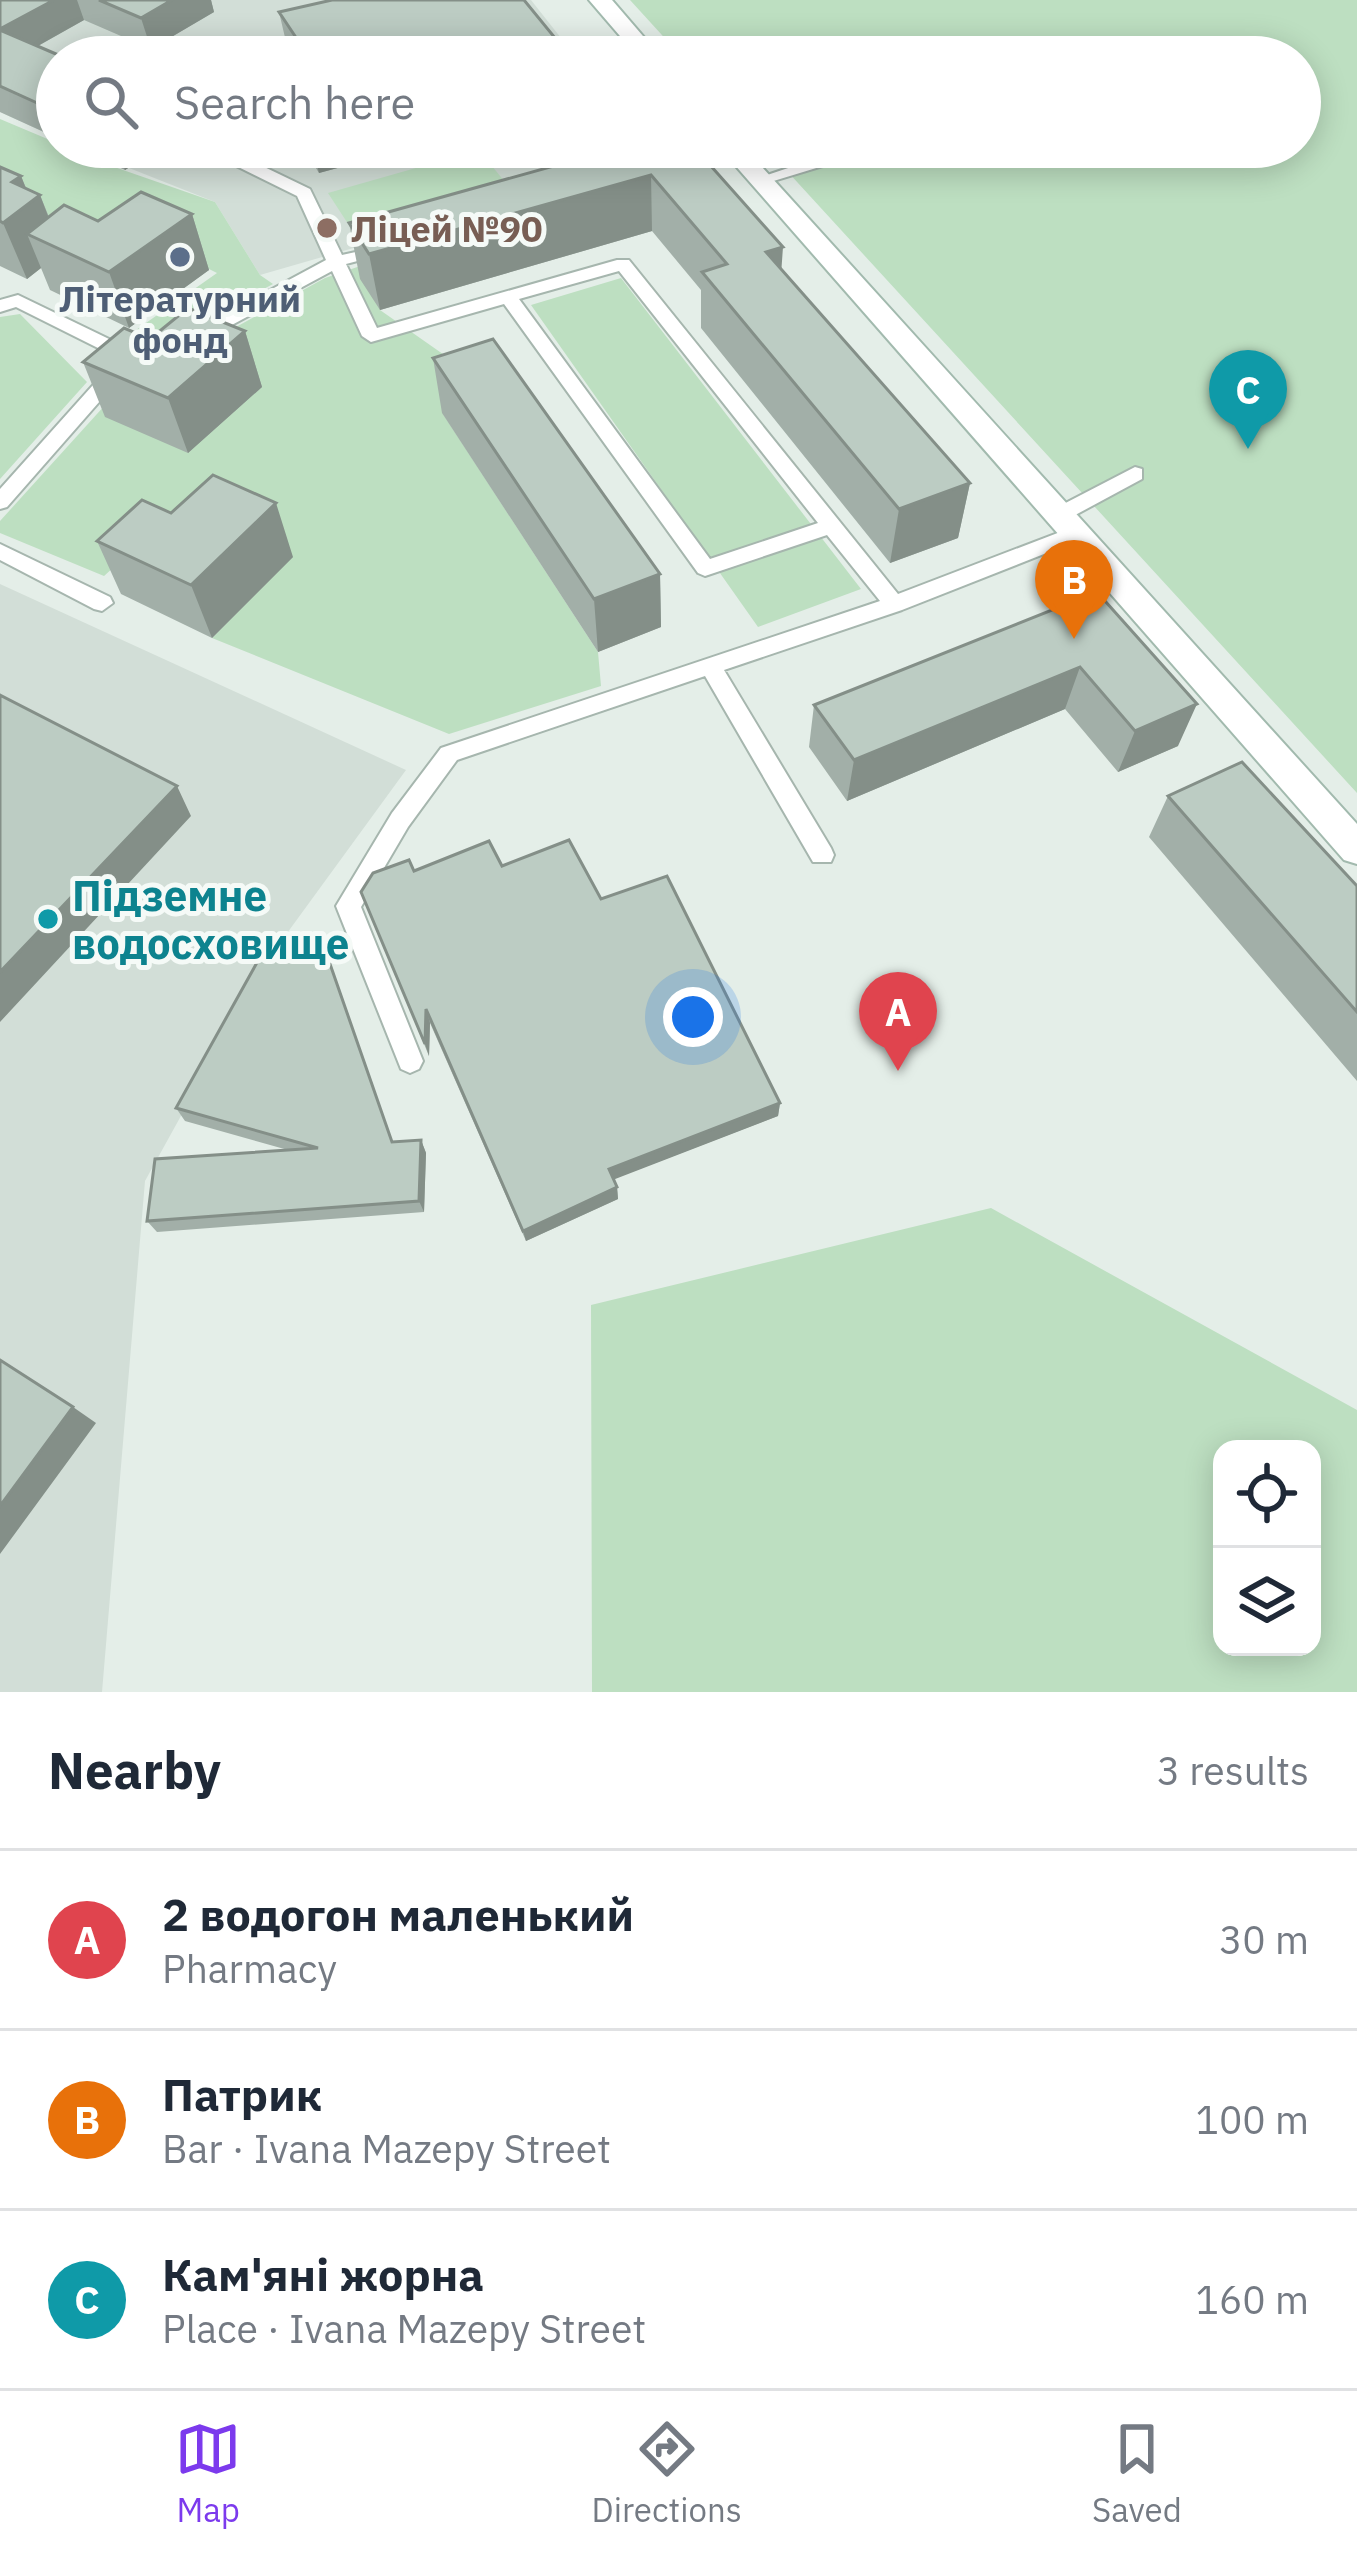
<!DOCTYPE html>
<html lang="en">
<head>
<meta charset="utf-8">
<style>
	body { margin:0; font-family:"IBM Plex Sans",sans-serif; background:#f6f6f7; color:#1f2937 }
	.controls { position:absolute; right:36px; bottom:36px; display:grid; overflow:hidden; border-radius:24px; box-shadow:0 6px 30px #0003 }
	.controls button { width:108px; height:108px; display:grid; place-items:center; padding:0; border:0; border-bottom:3px solid #e0e1e3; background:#fff; color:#1f2937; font:60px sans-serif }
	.you { position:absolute; left:693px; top:1017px; width:42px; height:42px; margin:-30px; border:9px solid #fff; border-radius:50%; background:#1a73e8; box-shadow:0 0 0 18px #1a73e833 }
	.badge { display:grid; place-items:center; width:78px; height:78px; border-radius:50%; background:#7c3aed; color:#fff; font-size:39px; font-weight:700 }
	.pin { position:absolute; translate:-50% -99px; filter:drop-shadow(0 3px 6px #0008) }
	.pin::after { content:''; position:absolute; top:63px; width:42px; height:36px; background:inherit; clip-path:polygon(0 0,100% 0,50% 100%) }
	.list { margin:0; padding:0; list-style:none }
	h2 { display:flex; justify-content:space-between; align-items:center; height:156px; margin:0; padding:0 48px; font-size:51px }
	h2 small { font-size:39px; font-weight:400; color:#747a83 }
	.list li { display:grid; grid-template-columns:78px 1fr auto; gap:36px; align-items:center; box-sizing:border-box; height:180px; padding:0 48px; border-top:3px solid #e0e1e3 }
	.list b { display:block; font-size:45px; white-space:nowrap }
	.list p { margin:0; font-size:39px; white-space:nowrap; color:#747a83 }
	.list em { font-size:39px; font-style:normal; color:#747a83 }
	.icon { flex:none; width:66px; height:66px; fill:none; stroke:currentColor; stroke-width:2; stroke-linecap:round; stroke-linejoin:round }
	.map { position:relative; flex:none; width:1357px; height:1692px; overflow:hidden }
	.search { position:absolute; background:#fff; box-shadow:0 6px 30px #0003; left:36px; right:36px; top:36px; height:132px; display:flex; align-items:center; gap:30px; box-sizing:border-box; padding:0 42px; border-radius:66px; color:#747a83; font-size:45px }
	.sheet { height:696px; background:#fff }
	nav { display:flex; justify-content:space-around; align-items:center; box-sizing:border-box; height:168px; border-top:3px solid #e0e1e3; background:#fff; font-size:33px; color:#747a83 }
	nav a { display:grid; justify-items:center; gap:6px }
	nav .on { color:#7c3aed }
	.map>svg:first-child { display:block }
	.built { fill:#d2ded7 }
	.green { fill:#bddfc1; fill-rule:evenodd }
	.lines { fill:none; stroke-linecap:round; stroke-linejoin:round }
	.service-casing { stroke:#a6b6ae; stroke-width:4 }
	.secondary-casing { stroke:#a2baae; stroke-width:4 }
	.service { fill:#fff; fill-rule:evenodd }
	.secondary { fill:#fff; fill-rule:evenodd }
	.wall { fill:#a2afa8 }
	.shaded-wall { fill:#848f88 }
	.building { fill:#bcccc3; stroke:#848f88; stroke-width:3 }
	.education-dot { fill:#8d6e63; stroke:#f5faf7; stroke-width:4.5 }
	.service-dot { fill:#5c6f8a; stroke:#f5faf7; stroke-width:4.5 }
	.culture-dot { fill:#0f9aa8; stroke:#f5faf7; stroke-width:4.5 }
	.labels { text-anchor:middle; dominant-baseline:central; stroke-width:10; stroke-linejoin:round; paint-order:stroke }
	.far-education-label { font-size:36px; font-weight:bold; fill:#785e54; stroke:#f5faf7; text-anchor:start }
	.far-service-label { font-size:36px; font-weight:bold; fill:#4e5e75; stroke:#f5faf7 }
	.culture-label { font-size:42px; font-weight:bold; fill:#0d838f; stroke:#f5faf7; text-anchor:start }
</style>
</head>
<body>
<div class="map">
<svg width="1357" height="1692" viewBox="0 0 1357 1692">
	<rect width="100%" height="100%" fill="#e4eee8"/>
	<path class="built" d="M28 0H531L576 57H57V138L0 112V15Z
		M76 147H648L658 160 260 275 215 202Z
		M0 584 406 770 266 962 145 1181 102 1692H0Z"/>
	<path class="green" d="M630 0H1357V793L765 147H1300V57H682Z
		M0 119 57 143V147L215 202 260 275 273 284 149 351 136 330 217 273 163 246 0 207Z
		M479 150 509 187 354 233 328 193Z
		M375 261 380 310 500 394 443 414 598 652 601 686 449 734 212 638 292 557 167 519 104 576 0 533V521L116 393 325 278Z
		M621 278 861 589 758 627 531 305Z
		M20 314 87 382 0 479V317Z
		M991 1208 1357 1410V1692H592L591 1305ZM1222 1449H1312V1647H1222Z"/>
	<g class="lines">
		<g class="service-casing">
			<path id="service" d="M207 147H223L310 189 342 255 392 244V252L346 264 377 328 617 260H629L898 594 1068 529H1082L1085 534 1082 539 902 610 724 670 831 848 834 855 831 862H813L705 676 457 760 408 827 361 907 423 1061 419 1069 410 1073 401 1069 336 906 392 813 441 748 880 601 827 535 705 576 698 573 504 304 371 342 362 336 332 271 202 341H190V333L326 260 297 196 208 152ZM619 271 818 523 710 559 519 299Z
				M714 147H739L673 170 665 165Z
				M830 154 836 156V162L760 185 752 180Z
				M18 295 138 353 140 357 131 363 124 361 16 307 0 312V300Z
				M123 370 132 376 107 393 7 507 0 509V489L93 385Z
				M1135 467 1142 469V479L1066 520H1052V510Z
				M0 544 110 597 113 603 102 611 94 609 0 560Z"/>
		</g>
		<g class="secondary-casing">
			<path id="secondary" d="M589 0H612L661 57H638Z
				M719 147H744L1357 824V864L1344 860Z"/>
		</g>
		<use href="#service" class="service"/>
		<use href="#secondary" class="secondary"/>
	</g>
	<path class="wall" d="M0 0H211L214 12 151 49 84 20 38 46 57 57V138L0 112Z
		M279 12 561 57H294L287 46Z
		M76 147H161L125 170Z
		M303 147H415L319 173Z
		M622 147 781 270 970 483 958 538 890 563 701 328V290L652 231 380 310 360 279 349 223Z
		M0 167 21 176 26 188 40 195 49 217 98 221 192 214 209 270 129 328 50 290 41 268 27 279 0 266Z
		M245 331 262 387 188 453 105 417 83 362 150 339Z
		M433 358 660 574 661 627 598 652 442 413Z
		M97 541 293 557 212 638 121 594Z
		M1097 592 1178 746 1118 772 1065 709 847 801 809 747 814 705Z
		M1168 796 1357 886V1081L1149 837Z
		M502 866 601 899 780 1103 778 1116 613 1179 617 1187 618 1199 526 1241 430 1023 429 1056 361 892 414 871Z
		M176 1108 393 1142 421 1140 426 1153 424 1212 157 1232 147 1221 288 1150 185 1121Z"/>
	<path class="shaded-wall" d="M54 0H77L84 20 11 61 0 29Z
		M172 0H211L214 12 151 49 141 18Z
		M560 44 561 57H505Z
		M117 147H161L125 170Z
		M313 147H415L319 173Z
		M651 175 652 231 380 310 369 254Z
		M21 176 31 201 40 195 61 250 27 234 41 268 27 279 3 223 12 182Z
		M192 214 209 270 129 328 109 272Z
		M783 247 779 303 766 252Z
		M245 331 262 387 188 453 168 398Z
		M970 483 958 538 890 563 899 509Z
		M276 503 293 557 212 638 191 585Z
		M660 574 661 627 598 652 594 599Z
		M1080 667 1065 709 847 801 854 760Z
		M1197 704 1178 746 1118 772 1135 731Z
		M177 786 191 816 0 1022V972Z
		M426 1009 430 1023 429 1056 425 1044Z
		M780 1103 778 1116 610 1181 609 1169Z
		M421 1140 426 1153 424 1212 419 1201Z
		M617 1187 618 1199 526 1241 523 1231Z
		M73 1407 96 1423 0 1554V1506Z"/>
	<path class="building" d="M0 0H54L0 29Z
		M99 0H172L141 18Z
		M332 0H524L560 44 505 57H309L279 12Z
		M0 30 63 57H57V66L54 68 57 67V112L0 86Z
		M198 38 244 57H167Z
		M622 147H694L783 247 766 252 970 483 899 509 702 272 727 264 651 175 369 254 349 223Z
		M0 167 21 176 12 182 40 195 3 223 0 221Z
		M141 192 192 214 109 272 27 234 64 205 98 221Z
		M188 308 245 331 168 398 83 362 124 328 150 339Z
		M493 339 660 574 594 599 433 358Z
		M213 475 276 503 191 585 97 541 142 500 171 513Z
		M1097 592 1197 704 1135 731 1080 667 854 760 814 705Z
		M0 695 177 786 0 972Z
		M1242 762 1357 886V1012L1168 796Z
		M569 840 601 899 667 876 780 1103 609 1169 617 1187 523 1231 426 1009 425 1044 361 892 373 873 409 860 414 871 489 841 502 866Z
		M269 941 304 952 322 941 392 1142 421 1140 419 1201 147 1221 155 1159 318 1148 176 1108Z
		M0 1360 73 1407 0 1506Z"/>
	<circle class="education-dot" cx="327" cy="228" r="12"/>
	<circle class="service-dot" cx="180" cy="257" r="12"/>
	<circle class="culture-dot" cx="48" cy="919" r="12"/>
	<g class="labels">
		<g class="far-education-label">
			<text x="351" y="228">Ліцей №90</text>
		</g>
		<g class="far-service-label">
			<text x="180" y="298">Літературний<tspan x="180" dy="41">фонд</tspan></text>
		</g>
		<g class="culture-label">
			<text x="72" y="895">Підземне<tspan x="72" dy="48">водосховище</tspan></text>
		</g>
	</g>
</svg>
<div class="controls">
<button><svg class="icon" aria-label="locate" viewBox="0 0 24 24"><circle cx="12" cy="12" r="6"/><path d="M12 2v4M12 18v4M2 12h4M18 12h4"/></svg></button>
<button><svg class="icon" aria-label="layers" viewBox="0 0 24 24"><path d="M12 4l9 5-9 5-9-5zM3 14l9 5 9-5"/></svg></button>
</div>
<div class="you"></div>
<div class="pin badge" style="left:898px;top:1071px;background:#e0444e">A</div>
<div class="pin badge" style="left:1074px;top:639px;background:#e8710a">B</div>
<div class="pin badge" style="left:1248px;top:449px;background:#0f9aa8">C</div>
<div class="search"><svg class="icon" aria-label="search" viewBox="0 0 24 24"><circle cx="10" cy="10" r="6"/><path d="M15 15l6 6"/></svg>Search here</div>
</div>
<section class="sheet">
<h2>Nearby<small>3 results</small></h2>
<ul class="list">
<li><span class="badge" style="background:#e0444e">A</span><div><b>2 водогон маленький</b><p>Pharmacy</p></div><em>30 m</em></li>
<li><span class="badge" style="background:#e8710a">B</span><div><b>Патрик</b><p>Bar · Ivana Mazepy Street</p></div><em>100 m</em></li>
<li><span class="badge" style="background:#0f9aa8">C</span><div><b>Кам'яні жорна</b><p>Place · Ivana Mazepy Street</p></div><em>160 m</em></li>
</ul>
</section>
<nav>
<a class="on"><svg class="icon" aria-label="map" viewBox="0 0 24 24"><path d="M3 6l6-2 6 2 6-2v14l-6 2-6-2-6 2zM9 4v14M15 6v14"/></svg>Map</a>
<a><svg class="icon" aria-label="directions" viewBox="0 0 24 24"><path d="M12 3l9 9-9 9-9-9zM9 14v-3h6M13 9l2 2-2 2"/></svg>Directions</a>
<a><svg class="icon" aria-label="saved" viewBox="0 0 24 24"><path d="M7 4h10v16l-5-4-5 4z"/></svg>Saved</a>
</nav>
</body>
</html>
